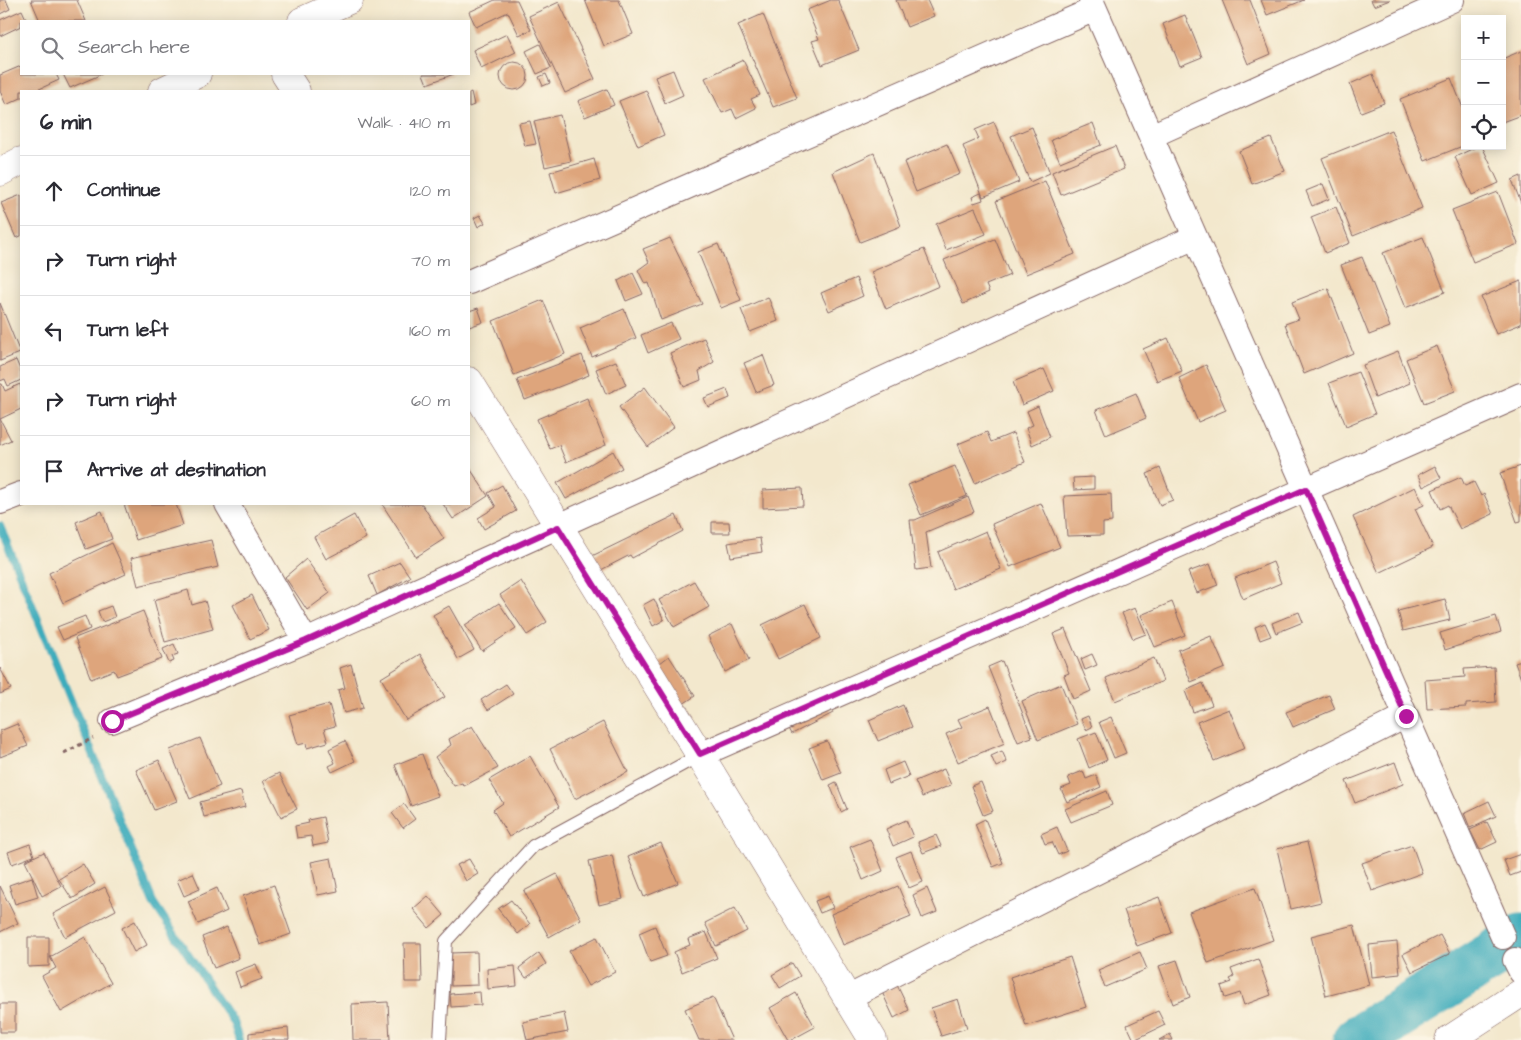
<!DOCTYPE html>
<html lang="en">
<head>
<meta charset="utf-8">
<style>
	body { margin:0; font-family:"Architects Daughter",sans-serif; background:#f7f7f7; color:#2b2b33 }
	.controls { position:absolute; right:15px; top:15px; display:grid; overflow:hidden; border-radius:0px; box-shadow:0 2px 12px #0003 }
	.controls button { width:45px; height:45px; display:grid; place-items:center; padding:0; border:0; border-bottom:1px solid #e1e1e2; background:#fff; color:#2b2b33; font:25px sans-serif }
	.stop { position:absolute; width:15px; height:15px; margin:-11px; border:4px solid #b5179e; border-radius:50%; background:#fff }
	.stop.end { background:#b5179e; border-color:#fff; box-shadow:0 1px 5px #0008 }
	.list { margin:0; padding:0; list-style:none }
	h2 { display:flex; justify-content:space-between; align-items:center; height:65px; margin:0; padding:0 20px; font-size:21px }
	h2 small { font-size:16px; font-weight:400; color:#7c7c81 }
	.list li { display:grid; grid-template-columns:32px 1fr auto; gap:15px; align-items:center; box-sizing:border-box; height:70px; padding:0 20px; border-top:1px solid #e1e1e2 }
	.list b { display:block; font-size:19px; white-space:nowrap }
	.list em { font-size:16px; font-style:normal; color:#7c7c81 }
	.icon { flex:none; width:28px; height:28px; fill:none; stroke:currentColor; stroke-width:2; stroke-linecap:round; stroke-linejoin:round }
	.map { position:relative; flex:none; width:1521px; height:1040px; overflow:hidden }
	.search { position:absolute; background:#fff; box-shadow:0 2px 12px #0003; left:20px; top:20px; width:450px; height:55px; display:flex; align-items:center; gap:12px; box-sizing:border-box; padding:0 18px; border-radius:0px; color:#7c7c81; font-size:19px }
	.panel { position:absolute; background:#fff; box-shadow:0 2px 12px #0003; left:20px; top:90px; width:450px; height:415px; border-radius:0px }
	.map>svg:first-child { display:block }
	.lines { fill:none; stroke-linecap:round; stroke-linejoin:round }
	.stream { stroke:#3eacbc; stroke-width:8 }
	.river { stroke:#3eacbc; stroke-width:49 }
	.building { fill:#dea57c }
	.service-casing { stroke:#856564; stroke-width:14 }
	.minor-casing { stroke:#856564; stroke-width:26 }
	.tertiary-casing { stroke:#856564; stroke-width:29 }
	.secondary-casing { stroke:#856564; stroke-width:29 }
	.path { stroke:#856564; stroke-width:3; stroke-dasharray:4 4; stroke-linecap:butt }
	.service { stroke:#fff; stroke-width:12 }
	.minor { stroke:#fff; stroke-width:24 }
	.tertiary { stroke:#fff; stroke-width:28 }
	.secondary { stroke:#fff; stroke-width:28 }
	.route { stroke:#b5179e; stroke-width:6 }
</style>
</head>
<body>
<div class="map">
<svg width="1521" height="1040" viewBox="0 0 1521 1040">
	<rect width="100%" height="100%" fill="#fcf5e5"/>
	<filter id="ink" filterUnits="userSpaceOnUse"><feTurbulence type="fractalNoise" baseFrequency=".02" numOctaves="2"/><feDisplacementMap in="SourceGraphic" scale="10" xChannelSelector="R" yChannelSelector="G"/><feConvolveMatrix kernelMatrix="1 2 1 2 8 2 1 2 1" color-interpolation-filters="sRGB"/></filter>
	<filter id="wash" filterUnits="userSpaceOnUse"><feTurbulence type="fractalNoise" baseFrequency=".0096" numOctaves="4" result="noise"/><feDisplacementMap in="SourceGraphic" scale="20" xChannelSelector="R" yChannelSelector="G"/><feGaussianBlur stdDeviation="1.12" result="paint"/><feColorMatrix in="noise" values="0 0 0 0 0 0 0 0 0 0 0 0 0 0 0 0 0 1.4 0 .05"/><feComposite in="paint" operator="in"/></filter>
	<g filter="url(#wash)">
		<rect width="100%" height="100%" fill="#f3e8cd"/>
		<g class="lines">
			<path class="stream" d="M0 526 153 902 233 1022 239 1040"/>
			<path class="river" d="M1357 1040 1521 938"/>
		</g>
		<g id="blocks">
			<path class="building" d="M0 0H6L10 9 0 14Z
				M31 0H77L86 21H40Z
				M495 0H517L531 30 519 35 508 12 476 27 469 12Z
				M585 0H619L633 34 604 46Z
				M831 0H838L859 50 822 65 812 41 819 39 807 10Z
				M896 0H927L934 16 907 27Z
				M1222 0H1250L1271 54 1248 64Z
				M1261 0H1304L1267 15Z
				M1371 0H1390L1374 6Z
				M559 2 595 79 565 93 529 16Z
				M22 10 27 21H21V26L0 36V20Z
				M763 14 797 98 773 107 738 25Z
				M1185 15 1202 57 1180 66 1163 24Z
				M507 34 516 52 481 69 473 50Z
				M540 44 551 68 537 74 526 51Z
				M1521 51V115L1502 122V59Z
				M743 60 760 95 751 99 756 108 736 118 732 109 722 113 705 78Z
				M500 76a14 14 0 1 1 28 0a14 14 0 1 1-28 0Z
				M21 66V74H56L59 80 35 91H21V98L6 105 0 91V75Z
				M673 70 683 95 665 103 655 77Z
				M63 74H102L70 88Z
				M423 74H454L427 84Z
				M546 74 550 83 543 86 539 77Z
				M1373 74 1384 103 1361 112 1350 84Z
				M1451 78 1465 113V145L1425 161 1400 99Z
				M607 89 614 105 585 117 578 101Z
				M646 90 664 135 638 146 619 101Z
				M471 92 474 105 469 107V93Z
				M560 115 571 161 545 167 534 121Z
				M530 121 536 144 525 146 519 123Z
				M994 122 1019 182 983 197 963 146 979 139 975 130Z
				M1093 123 1101 145 1060 162 1051 140Z
				M1032 127 1050 173 1030 182 1011 136Z
				M1391 130 1422 208 1353 236 1322 158Z
				M1271 138 1285 171 1252 184 1239 151Z
				M947 144 960 174 916 192 904 162Z
				M1115 146 1124 169 1061 195 1052 172Z
				M1478 146H1482L1499 183 1472 195 1455 157Z
				M874 153 901 226 860 242 833 172Z
				M594 159 600 180 556 193 550 172Z
				M1521 176V203L1512 180Z
				M1045 181 1075 254 1026 274 996 201Z
				M1323 184 1329 199 1312 206 1306 191Z
				M1498 192 1518 244 1473 262 1452 210Z
				M981 193 983 200 974 203 972 197Z
				M21 195V236L16 238 1 203Z
				M1336 207 1350 243 1325 253 1311 217Z
				M975 208 986 234 946 250 936 224Z
				M480 215 485 223 478 227 474 218Z
				M1423 237 1445 292 1405 308 1383 253Z
				M670 238 702 304 661 320 649 283 645 284 638 270 649 262 643 249Z
				M995 239 1010 275 986 285 989 292 963 304 944 260Z
				M718 244 741 300 721 308 698 252Z
				M924 249 939 286 886 309 871 272Z
				M1362 257 1390 327 1369 335 1341 265Z
				M633 273 643 294 626 301 618 281Z
				M856 278 863 296 829 311 821 293Z
				M1521 281V324L1496 334 1481 297Z
				M1328 288 1353 353 1304 374 1285 324 1299 319 1292 302Z
				M768 297 778 321 750 332 741 309Z
				M543 300 565 354 514 375 493 321Z
				M0 303 20 353 0 361Z
				M478 308 483 322 469 327V311Z
				M624 309 636 338 592 357 580 328Z
				M671 323 679 339 648 353 641 335Z
				M704 338 714 362 699 371 701 380 684 387 670 353Z
				M1168 338 1182 371 1157 381 1143 349Z
				M1437 346 1455 391 1424 403 1406 359Z
				M1398 351 1410 383 1375 398 1363 365Z
				M582 355 589 375 525 400 517 380Z
				M763 355 774 385 756 392 744 363Z
				M16 360 21 372V380L8 386 5 379 0 381V367Z
				M616 361 626 385 606 394 596 369Z
				M1206 365 1226 410 1198 422 1179 378Z
				M1044 369 1054 391 1022 405 1013 382Z
				M1358 372 1375 414 1346 426 1329 383Z
				M0 384H2L5 391 20 384 21 388V409L0 419 11 440 0 445Z
				M645 387 674 427 648 447 619 407Z
				M727 389 730 398 708 407 704 398Z
				M1136 393 1146 418 1106 435 1096 410Z
				M587 398 606 445 566 462 559 445 550 449 537 419Z
				M1038 406 1050 437 1032 445 1026 428 1033 425 1027 411Z
				M987 432 991 442 1013 433 1025 462 975 483 958 444Z
				M613 451 622 468 566 499 557 483Z
				M955 466 967 496 921 515 908 485Z
				M1435 466 1441 478 1423 487 1418 475Z
				M1521 466V521L1517 522 1500 473Z
				M469 467 488 496 453 519 443 504H469Z
				M1160 468 1173 500 1160 505 1147 474Z
				M1094 477V489L1074 490 1073 478Z
				M1461 477 1465 486 1474 482 1481 496 1484 494 1493 514 1460 529 1448 505 1440 509 1432 490Z
				M502 485 516 511 484 529 478 518 496 507 488 493Z
				M1415 487 1424 505 1415 509 1433 547 1379 573 1353 517Z
				M802 488 803 506 763 508V490Z
				M1111 494 1112 522 1103 523V535L1067 536 1064 496Z
				M968 497 974 512 926 532 931 568 916 570 910 520H915Z
				M1041 503 1060 547 1010 567 992 524Z
				M124 504H176L183 525 136 540Z
				M382 504H422L444 539 416 557Z
				M102 511 112 539 86 549 76 522Z
				M354 515 366 538 326 559 314 537Z
				M676 515 683 531 632 558 630 555 599 571 592 556Z
				M712 522H729L730 533H712Z
				M986 531 1001 569 953 589 938 552Z
				M760 538 762 552 731 557 728 543Z
				M211 540 218 567 138 586 131 558Z
				M112 543 126 574 63 603 49 573Z
				M306 559 330 593 307 610 285 577Z
				M400 562 410 577 377 595 369 576Z
				M1273 562 1281 583 1243 599 1235 578Z
				M1210 564 1218 585 1197 593 1188 572Z
				M521 581 547 622 527 635 500 595Z
				M694 581 709 607 674 627 659 600Z
				M188 590 192 605 205 601 213 629 165 642 154 600Z
				M252 595 269 630 250 639 233 605Z
				M654 599 664 620 653 626 643 605Z
				M1445 599 1450 620 1403 631 1398 611Z
				M1172 602 1185 635 1155 647 1141 615Z
				M499 603 516 628 482 651 465 625Z
				M805 604 821 638 778 659 762 625Z
				M111 606 115 617 102 622 98 611Z
				M449 606 474 650 458 659 433 615Z
				M1135 608 1146 634 1133 639 1122 613Z
				M143 611 162 659 117 676 114 670 91 679 75 638Z
				M1299 612 1303 622 1276 633 1272 623Z
				M85 616 90 629 63 640 57 627Z
				M1496 616 1501 632 1445 650 1440 633Z
				M1265 623 1271 636 1260 640 1255 627Z
				M732 624 749 660 725 672 708 636Z
				M1065 629 1091 691 1073 699 1064 675 1069 673 1053 634Z
				M1211 636 1225 668 1191 682 1178 650Z
				M174 644 178 654 172 656 174 661 169 663 163 649Z
				M420 654 445 697 406 720 381 678Z
				M1092 654 1097 665 1085 670 1081 659Z
				M669 656 695 696 680 706 655 667Z
				M1154 658 1163 681 1115 701 1106 678Z
				M1002 661 1032 737 1018 742 988 667Z
				M1521 661V679L1515 663Z
				M351 664 363 708 344 713 338 690 345 688 340 668Z
				M1494 667 1496 702 1466 704V707L1427 709 1425 680 1465 677 1464 669Z
				M0 668 11 689 0 694Z
				M1203 683 1212 705 1193 712 1185 691Z
				M506 684 513 694 488 710 481 700Z
				M1061 684 1077 724 1038 740 1022 701Z
				M1329 695 1335 709 1293 727 1286 712Z
				M329 704 335 726 324 729 328 742 307 748 306 743 298 745 289 715Z
				M827 704 833 713 792 734 787 725Z
				M903 705 912 727 878 741 869 720Z
				M990 706 1005 743 958 762 946 734 962 727 958 719Z
				M1229 709 1245 748 1214 761 1197 722Z
				M1088 716 1092 727 1086 730 1081 719Z
				M1111 717 1126 753 1114 758 1099 722Z
				M603 722 628 772 575 799 550 749Z
				M17 724 28 746 0 757V731Z
				M472 726 498 768 464 786 462 783 454 786 435 757 451 745 449 739Z
				M1096 732 1107 760 1089 768 1078 739Z
				M200 738 220 786 190 799 170 750Z
				M345 741 355 761 332 772 329 766 335 763 329 749Z
				M827 741 841 773 823 780 809 748Z
				M1002 751 1007 762 996 767 991 756Z
				M422 754 438 796 411 806 395 765Z
				M530 756 559 807 509 837 493 810 503 803 489 780Z
				M159 760 177 801 154 810 136 770Z
				M903 762 909 776 889 784 884 770Z
				M1395 762 1403 784 1355 803 1346 781Z
				M944 769 951 785 922 797 915 781Z
				M1083 771 1086 779 1096 775 1101 787 1067 802 1061 789 1071 785 1068 777Z
				M279 773 297 809 281 817 263 781Z
				M836 782 847 809 841 812 830 785Z
				M981 782 993 811 983 815 971 786Z
				M241 791 245 807 204 817 200 802Z
				M1107 791 1112 805 1071 822 1065 809Z
				M1489 801 1496 816 1470 828 1464 813Z
				M404 804 415 819 403 828 392 813Z
				M323 817 328 843 313 846 311 836 297 838 295 826 309 823 308 820Z
				M985 819 1003 863 993 867 975 824Z
				M906 820 913 837 893 846 886 829Z
				M1487 822 1497 842 1480 850 1470 830Z
				M1057 827 1067 851 1058 855 1052 842 1045 844 1041 834Z
				M936 835 941 846 923 853 918 842Z
				M870 839 883 871 863 880 850 847Z
				M1307 842 1321 902 1291 909 1277 849Z
				M661 843 678 883 644 897 628 857Z
				M30 844 34 856 12 864 8 852Z
				M1412 845 1422 873 1372 891 1362 863Z
				M911 851 923 882 909 888 896 857Z
				M44 852 61 886 42 896 25 861Z
				M1521 854V872L1510 876 1504 860Z
				M612 855 623 899 599 905 589 861Z
				M331 858 338 891 318 895 311 862Z
				M469 859 478 874 466 881 457 865Z
				M83 864 95 884 72 899 59 879Z
				M193 873 200 889 184 896 177 880Z
				M557 874 581 919 549 937 524 891Z
				M32 877 38 897 15 904 9 885Z
				M274 885 291 934 260 945 243 896Z
				M0 886 18 923 0 932Z
				M898 886 911 917 843 945 831 914Z
				M105 887 116 910 65 937 53 914Z
				M217 888 227 911 198 924 188 901Z
				M927 888 937 912 922 918 913 895Z
				M1255 888 1273 940 1208 963 1189 912Z
				M428 896 444 915 429 928 413 909Z
				M828 896 833 908 820 913 815 901Z
				M1159 897 1172 933 1137 946 1124 910Z
				M511 900 530 924 518 934 498 909Z
				M735 908 747 931 716 946 705 923Z
				M135 921 147 945 134 952 122 928Z
				M1354 925 1369 985 1326 996 1311 936Z
				M655 926 667 956 650 962 639 933Z
				M227 927 239 958 214 968 202 937Z
				M706 932 717 958 682 972 674 952 690 945 688 939Z
				M1440 935 1450 954 1412 972 1403 954Z
				M28 937H49V966L28 967Z
				M85 937 111 983 61 1012 42 976 56 968 50 957Z
				M597 937 615 972 588 986 569 951Z
				M1397 942 1400 974 1372 977 1369 945Z
				M404 943H421L422 982H405Z
				M477 952 478 985 451 986V953Z
				M1140 952 1147 969 1105 987 1098 970Z
				M539 953 546 964 526 978 519 968Z
				M1070 957 1086 1007 1026 1026 1010 977Z
				M1258 959 1271 995 1244 1005 1240 993 1225 998 1221 986 1232 982 1230 979 1234 977 1231 969Z
				M1177 960 1190 997 1173 1004 1159 966Z
				M792 963 800 976 780 988 772 975Z
				M256 964 262 979 240 987 235 972Z
				M515 966 517 986 488 989 487 969Z
				M897 985 909 1010 894 1018 882 992Z
				M480 992 481 1005 451 1007 450 994Z
				M796 993 815 1027 791 1040H788L770 1008Z
				M713 997 732 1040H699L685 1009Z
				M958 999 967 1028 941 1036 931 1008Z
				M388 1002 390 1040H353L352 1004Z
				M0 1004H15V1032H0Z
				M1158 1011 1165 1025 1134 1040 1127 1025Z
				M564 1013 568 1032 527 1040 523 1022Z
				M288 1028 289 1040H249V1033Z
				M1170 1034 1173 1040H1159Z"/>
		</g>
	</g>
	<g filter="url(#ink)">
		<use href="#blocks" fill-opacity="0" stroke="#856564" stroke-width="1"/>
		<g class="lines">
			<g class="service-casing">
				<path id="service" d="M440 1040 446 941 533 846 700 755"/>
			</g>
			<g class="minor-casing">
				<path id="minor" d="M1091 0 1503 937
					M1151 136 1452 0
					M469 282 1095 9
					M0 502 21 494
					M227 504 306 641
					M112 721 306 641 1195 237
					M700 755 1521 395
					M1515 960 1521 972
					M847 998 1406 716"/>
			</g>
			<g class="tertiary-casing">
				<path id="tertiary" d="M302 21 349 0
					M285 74 296 91
					M162 91 197 74
					M0 172 21 161
					M469 381 700 755 873 1040"/>
			</g>
			<g class="secondary-casing">
				<path id="secondary" d="M1449 1040 1521 993"/>
			</g>
			<path class="path" d="M64 753 93 738"/>
			<use href="#service" class="service"/>
			<use href="#minor" class="minor"/>
			<use href="#tertiary" class="tertiary"/>
			<use href="#secondary" class="secondary"/>
		</g>
	</g>
	<g class="lines" filter="url(#ink)">
		<path class="route" d="M112 721 306 641 558 527 700 754 1306 489 1406 716"/>
	</g>
</svg>
<div class="controls">
<button>+</button>
<button>−</button>
<button><svg class="icon" aria-label="locate" viewBox="0 0 24 24"><circle cx="12" cy="12" r="6"/><path d="M12 2v4M12 18v4M2 12h4M18 12h4"/></svg></button>
</div>
<div class="stop" style="left:112px;top:721px"></div>
<div class="stop end" style="left:1406px;top:716px"></div>
<div class="search"><svg class="icon" aria-label="search" viewBox="0 0 24 24"><circle cx="10" cy="10" r="6"/><path d="M15 15l6 6"/></svg>Search here</div>
<section class="panel">
<h2>6 min<small>Walk · 410 m</small></h2>
<ul class="list">
<li><svg class="icon" aria-label="ahead" viewBox="0 0 24 24"><path d="M12 20V5M6 11l6-6 6 6"/></svg><div><b>Continue</b></div><em>120 m</em></li>
<li><svg class="icon" aria-label="right" viewBox="0 0 24 24"><path d="M7 20v-9h11M14 6l5 5-5 5"/></svg><div><b>Turn right</b></div><em>70 m</em></li>
<li><svg class="icon" aria-label="left" viewBox="0 0 24 24"><path d="M17 20v-9H6M10 6l-5 5 5 5"/></svg><div><b>Turn left</b></div><em>160 m</em></li>
<li><svg class="icon" aria-label="right" viewBox="0 0 24 24"><path d="M7 20v-9h11M14 6l5 5-5 5"/></svg><div><b>Turn right</b></div><em>60 m</em></li>
<li><svg class="icon" aria-label="arrive" viewBox="0 0 24 24"><path d="M6 21V4h12l-3 4 3 4H6"/></svg><div><b>Arrive at destination</b></div></li>
</ul>
</section>
</div>
</body>
</html>
